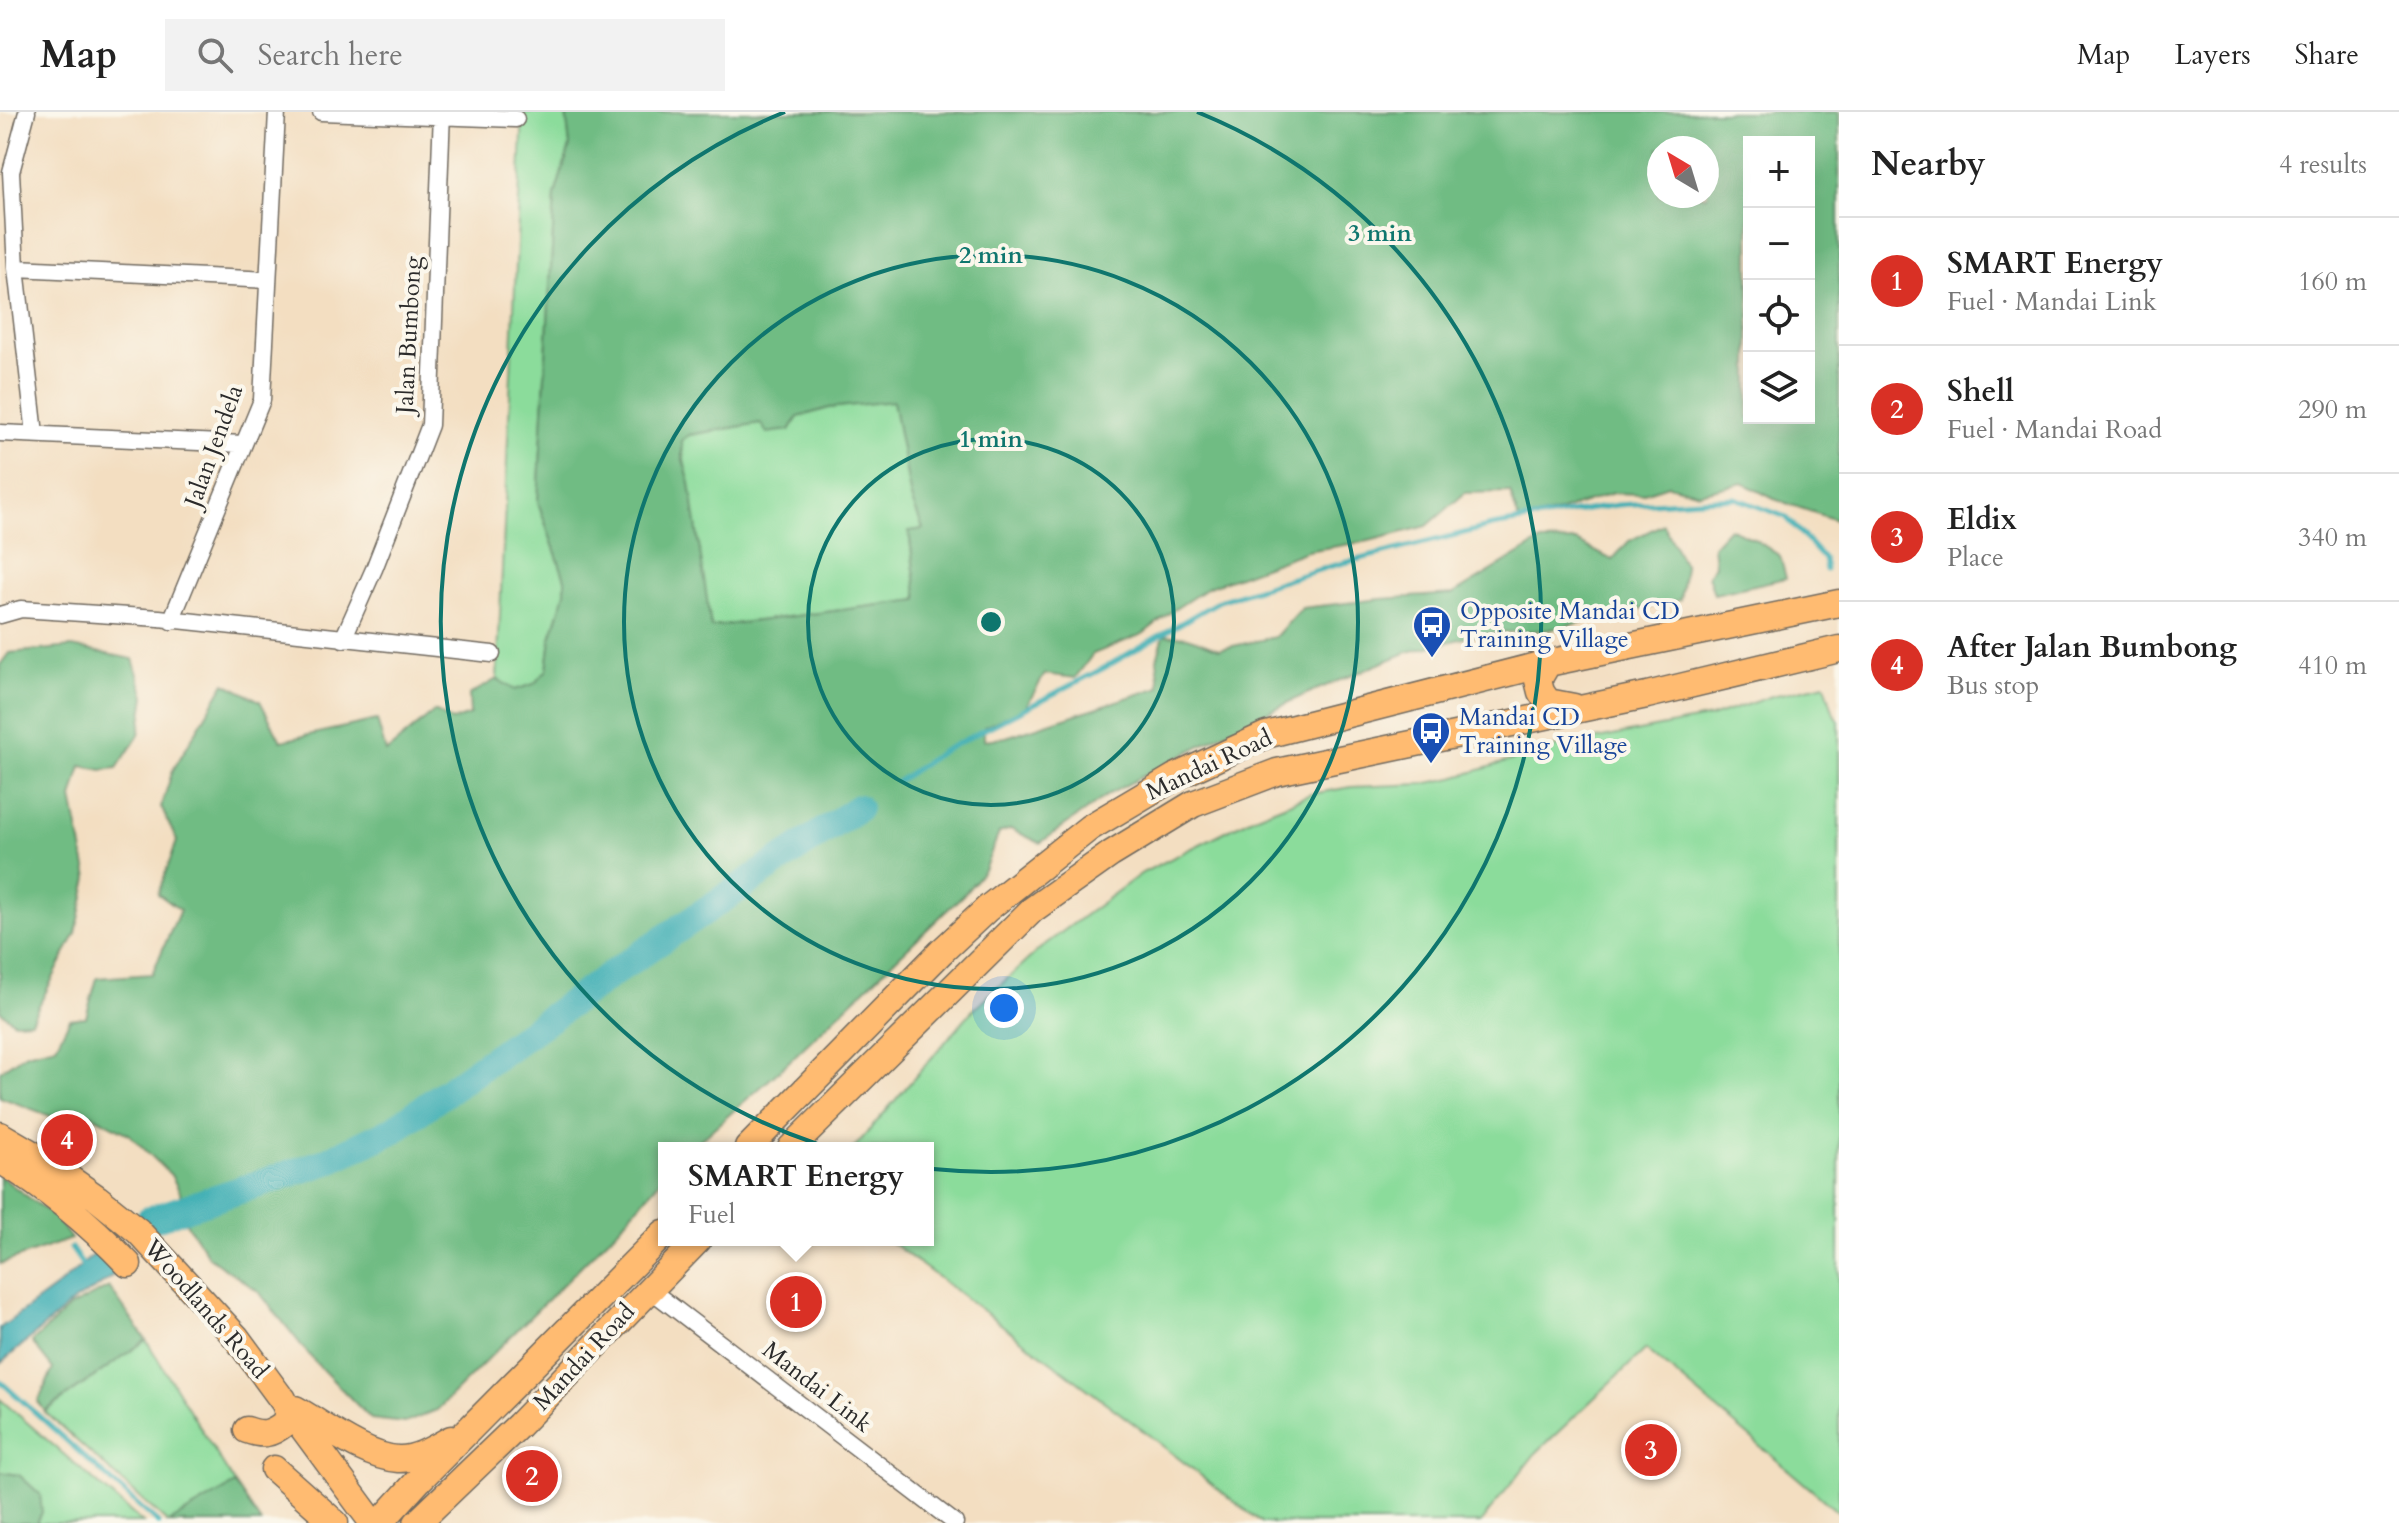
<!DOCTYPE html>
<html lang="en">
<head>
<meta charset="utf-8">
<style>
	body { margin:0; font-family:Cardo,serif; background:#f2f2f2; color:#222 }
	.controls { position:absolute; right:24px; top:24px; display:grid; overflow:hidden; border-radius:0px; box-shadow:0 8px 32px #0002 }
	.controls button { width:72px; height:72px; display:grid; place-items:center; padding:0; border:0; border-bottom:2px solid #e0e0e0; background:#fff; color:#222; font:40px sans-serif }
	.compass { position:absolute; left:1647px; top:24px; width:72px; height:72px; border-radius:50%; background:#fff; box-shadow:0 8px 32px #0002; rotate:322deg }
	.you { position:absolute; left:1004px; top:896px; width:28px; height:28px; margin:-20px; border:6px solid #fff; border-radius:50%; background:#1a73e8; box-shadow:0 0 0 12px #1a73e833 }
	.badge { display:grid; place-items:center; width:52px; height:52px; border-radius:50%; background:#d93025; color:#fff; font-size:26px; font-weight:700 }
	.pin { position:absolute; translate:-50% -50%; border:4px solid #fff; box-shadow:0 2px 8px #0006 }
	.popup { position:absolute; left:658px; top:1030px; width:276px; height:104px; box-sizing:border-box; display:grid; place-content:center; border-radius:0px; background:#fff; filter:drop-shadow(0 2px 6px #0005); font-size:26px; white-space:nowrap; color:#767676 }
	.popup b { font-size:30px; color:#222 }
	.popup::after { content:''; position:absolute; left:50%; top:100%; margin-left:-16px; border:16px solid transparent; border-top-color:#fff }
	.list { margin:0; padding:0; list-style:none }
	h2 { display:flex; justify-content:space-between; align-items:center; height:104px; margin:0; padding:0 32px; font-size:34px }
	h2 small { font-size:26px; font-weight:400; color:#767676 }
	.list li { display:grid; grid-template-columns:52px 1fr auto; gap:24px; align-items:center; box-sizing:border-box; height:128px; padding:0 32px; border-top:2px solid #e0e0e0 }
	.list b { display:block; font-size:30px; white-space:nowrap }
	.list p { margin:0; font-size:26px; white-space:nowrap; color:#767676 }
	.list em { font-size:26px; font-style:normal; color:#767676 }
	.icon { flex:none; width:44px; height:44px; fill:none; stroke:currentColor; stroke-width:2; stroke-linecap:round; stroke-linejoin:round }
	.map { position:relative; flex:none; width:1839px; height:1411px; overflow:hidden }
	header { display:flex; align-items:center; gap:48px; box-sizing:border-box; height:112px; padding:0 40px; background:#fff; border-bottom:2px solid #e0e0e0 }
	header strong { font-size:38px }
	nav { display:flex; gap:44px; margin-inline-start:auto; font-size:28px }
	.search { width:560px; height:72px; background:#f2f2f2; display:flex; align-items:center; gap:20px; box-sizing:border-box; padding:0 28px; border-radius:0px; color:#767676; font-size:30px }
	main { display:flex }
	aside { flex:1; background:#fff }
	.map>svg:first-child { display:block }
	.green { fill:#8bdc9b; stroke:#5b8463; stroke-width:2 }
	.forest { fill:#70bc83; stroke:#4e7457; stroke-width:2; fill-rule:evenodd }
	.water { fill:#3caeb4; stroke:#346c70; stroke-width:2 }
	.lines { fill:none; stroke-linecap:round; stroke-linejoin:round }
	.stream { stroke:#3caeb4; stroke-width:5 }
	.river { stroke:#3caeb4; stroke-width:28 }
	.street-casing { stroke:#716a60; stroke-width:19 }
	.primary-casing { stroke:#716a60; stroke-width:29 }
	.street { stroke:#fff; stroke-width:16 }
	.primary { stroke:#ffbb71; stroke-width:26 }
	.ring { fill:none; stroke:#0f766e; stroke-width:4 }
	.labels { text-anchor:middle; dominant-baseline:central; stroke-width:8; stroke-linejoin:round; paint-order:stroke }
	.street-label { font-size:24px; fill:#2b2b2b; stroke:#fbf7ec }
	.transit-label { font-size:24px; fill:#164399; stroke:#fbf7ec; text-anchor:start }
	.centre { fill:#0f766e; stroke:#fbf7ec; stroke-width:4 }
	.ring-label { font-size:24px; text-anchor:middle; font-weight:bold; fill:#0f766e; stroke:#fbf7ec; stroke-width:8; stroke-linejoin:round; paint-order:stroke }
</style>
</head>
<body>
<header>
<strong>Map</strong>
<div class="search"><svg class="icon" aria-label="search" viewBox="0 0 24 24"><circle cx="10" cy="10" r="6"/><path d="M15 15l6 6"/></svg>Search here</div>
<nav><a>Map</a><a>Layers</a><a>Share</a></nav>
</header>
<main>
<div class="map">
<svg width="1839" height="1411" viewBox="0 0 1839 1411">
	<rect width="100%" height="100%" fill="#fbf7ec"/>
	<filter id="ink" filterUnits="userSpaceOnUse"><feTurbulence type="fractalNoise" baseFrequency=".0125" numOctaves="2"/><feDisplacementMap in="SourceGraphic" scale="16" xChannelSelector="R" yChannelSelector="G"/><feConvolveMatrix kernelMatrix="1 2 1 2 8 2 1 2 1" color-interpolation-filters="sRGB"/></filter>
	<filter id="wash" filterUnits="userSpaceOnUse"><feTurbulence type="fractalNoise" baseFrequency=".006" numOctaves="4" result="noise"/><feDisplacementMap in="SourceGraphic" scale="32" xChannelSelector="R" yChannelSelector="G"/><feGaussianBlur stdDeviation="1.8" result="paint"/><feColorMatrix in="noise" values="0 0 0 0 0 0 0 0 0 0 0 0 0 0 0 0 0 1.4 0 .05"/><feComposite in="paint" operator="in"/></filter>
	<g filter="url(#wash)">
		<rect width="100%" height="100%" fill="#f3dec1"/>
		<path class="green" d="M523 0H566L570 34 555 83 538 390 565 467V481L551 526 547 558 534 572 515 578 497 567Z
			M893 288 911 386 923 417 909 420 918 488 711 515 681 328 689 323 760 311 790 318 798 305 829 296Z
			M1825 572 1834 602 1839 609V1401L1646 1237 1535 1342 1480 1411H1262L1137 1314 888 1128H928V1036H854L971 900 1043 834 1142 761 1254 705 1311 682 1351 675 1423 672 1453 666 1556 635 1711 605 1772 584Z
			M146 1228 235 1372 168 1411 45 1300Z
			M0 1287 143 1411H37L42 1400 19 1363 0 1360Z"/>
		<path class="forest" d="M566 0H1839V409L1774 387 1743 371 1699 381 1668 373 1641 382 1613 381 1558 400 1519 409 1510 380 1465 381 1427 414 1369 429 1307 439 1209 475 1172 499 1143 522 1093 542 1075 566 1045 562 1025 596 984 615V628L1006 625 1160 575 1157 547 1164 523 1188 525 1219 537 1275 525 1302 496 1381 487 1453 482 1539 430 1576 429 1612 448 1629 429 1663 412 1685 455 1680 488 1548 518 1480 522 1408 540 1306 582 1228 619 1109 682 1040 731 1011 717 999 721 984 758 966 780 778 960 691 1036H664V1064L620 1115 437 1298 405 1311 371 1307 314 1249 259 1180 209 1145 183 1106 180 1080 171 1063 129 1022 92 1003 74 1013 0 985V959L26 941 56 934 70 907 86 905 97 866 152 862 180 798 158 782 177 729 161 695 173 658 225 571 260 589 281 629 377 608 386 640 435 599 452 609 470 603 469 583 497 567 515 578 534 572 547 558 551 526 565 481V467L538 390 555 83 570 34ZM1749 30H1809V306H1749ZM1659 36H1707V84H1659ZM893 289 911 386 923 417 909 419 918 488 711 515 690 371 682 344V328L689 323 760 311 767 321 790 318 798 305 829 296Z
			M1729 416 1754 427 1780 444 1786 466 1714 482 1708 463 1715 453 1713 433Z
			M72 535 133 547 145 584 139 623 117 656 102 658 81 654 72 686 88 766 76 821 31 909 14 910 0 899V553L9 541Z
			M0 1064 56 1106 71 1127 0 1152Z
			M109 1175 146 1228 45 1299 38 1290 53 1257 32 1230 70 1195Z
			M0 1360 19 1363 40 1382 42 1400 37 1411H0Z
			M235 1372 261 1411H168Z"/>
		<path class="water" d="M99 1138 117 1160 97 1176 75 1188 0 1252V1216L56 1175Z"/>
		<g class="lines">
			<path class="stream" d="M898 669 941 640 1104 556 1219 489 1328 455 1492 414 1617 393 1735 386 1786 405 1824 447 1826 458
				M71 1136 84 1155
				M0 1269 158 1411"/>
			<path class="river" d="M149 1108 325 1050 393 1018 616 859 858 696"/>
		</g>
	</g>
	<g filter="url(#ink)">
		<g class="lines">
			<g class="street-casing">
				<path id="street" d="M27 0 11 60 16 156 35 322
					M321 0 516 7
					M16 156 268 168
					M0 321 243 332
					M0 503 21 497 159 506 492 542
					M171 509 262 288 277 0
					M343 527 374 457 430 313 442 0
					M648 1176 955 1411"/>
			</g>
			<g class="primary-casing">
				<path id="primary" d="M1548 551 1538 568 1541 580 1548 590 1574 595
					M0 1023 46 1050 97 1086 138 1119 236 1225 373 1411
					M748 1036 941 840 987 797 1089 716 1175 665 1266 623 1548 551 1839 491
					M791 1036 1032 798 1111 742 1193 692 1277 660 1647 583 1839 537
					M0 1048C49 1077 89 1111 128 1152
					M295 1297C324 1313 365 1345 398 1347 416 1348 435 1336 451 1327
					M247 1318C263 1324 271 1322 285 1311L288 1300 283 1287
					M274 1357 335 1411
					M384 1411 388 1402 419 1368 664 1121
					M417 1411 519 1313 698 1128"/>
			</g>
			<use href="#street" class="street"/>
			<use href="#primary" class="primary"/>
		</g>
	</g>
	<g class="ring">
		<circle cx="991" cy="510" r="183"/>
		<circle cx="991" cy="510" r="367"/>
		<path d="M1197 0A550 550 0 1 1 785 0"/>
	</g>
	<defs>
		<g id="bus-pin" transform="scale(2)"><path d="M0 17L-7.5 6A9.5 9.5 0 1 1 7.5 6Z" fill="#1a4fb4" stroke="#fbf7ec"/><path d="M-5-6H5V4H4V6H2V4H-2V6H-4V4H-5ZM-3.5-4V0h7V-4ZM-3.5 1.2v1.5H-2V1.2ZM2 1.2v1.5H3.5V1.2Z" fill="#fff"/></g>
	</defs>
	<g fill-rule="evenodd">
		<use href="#bus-pin" x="1432" y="513"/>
		<use href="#bus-pin" x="1431" y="619"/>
	</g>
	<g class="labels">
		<g class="street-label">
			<text transform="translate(409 223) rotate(-87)">Jalan Bumbong</text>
			<text transform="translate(214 334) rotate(-70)">Jalan Jendela</text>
			<text transform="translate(1209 653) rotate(-25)">Mandai Road</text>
			<text transform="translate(206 1197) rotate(49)">Woodlands Road</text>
			<text transform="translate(584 1245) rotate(-47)">Mandai Road</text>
			<text transform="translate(817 1275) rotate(38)">Mandai Link</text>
		</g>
		<g class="transit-label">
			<text x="1460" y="499">Opposite Mandai CD<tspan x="1460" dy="28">Training Village</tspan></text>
			<text x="1459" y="605">Mandai CD<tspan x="1459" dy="28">Training Village</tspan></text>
		</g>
	</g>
	<circle cx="991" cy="510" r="12" class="centre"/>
	<g class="ring-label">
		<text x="1380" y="129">3 min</text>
		<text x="991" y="151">2 min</text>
		<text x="991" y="335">1 min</text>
	</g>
</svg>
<div class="controls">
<button>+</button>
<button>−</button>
<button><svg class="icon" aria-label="locate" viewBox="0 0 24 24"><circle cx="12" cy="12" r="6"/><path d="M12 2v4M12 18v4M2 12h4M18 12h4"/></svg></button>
<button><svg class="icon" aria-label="layers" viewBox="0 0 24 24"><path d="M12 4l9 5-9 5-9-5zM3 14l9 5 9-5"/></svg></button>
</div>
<svg class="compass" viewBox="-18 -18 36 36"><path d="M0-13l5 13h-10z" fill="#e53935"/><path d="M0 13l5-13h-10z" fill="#767676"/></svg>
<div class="you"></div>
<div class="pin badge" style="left:796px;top:1190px">1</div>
<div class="popup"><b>SMART Energy</b>Fuel</div>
<div class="pin badge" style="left:532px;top:1364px">2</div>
<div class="pin badge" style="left:1651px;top:1338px">3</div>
<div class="pin badge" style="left:67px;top:1028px">4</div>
</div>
<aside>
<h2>Nearby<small>4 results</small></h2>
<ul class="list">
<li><span class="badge">1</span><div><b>SMART Energy</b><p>Fuel · Mandai Link</p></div><em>160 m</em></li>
<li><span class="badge">2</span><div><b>Shell</b><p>Fuel · Mandai Road</p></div><em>290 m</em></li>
<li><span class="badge">3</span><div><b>Eldix</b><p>Place</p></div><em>340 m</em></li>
<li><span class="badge">4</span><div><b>After Jalan Bumbong</b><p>Bus stop</p></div><em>410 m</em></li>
</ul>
</aside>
</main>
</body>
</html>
